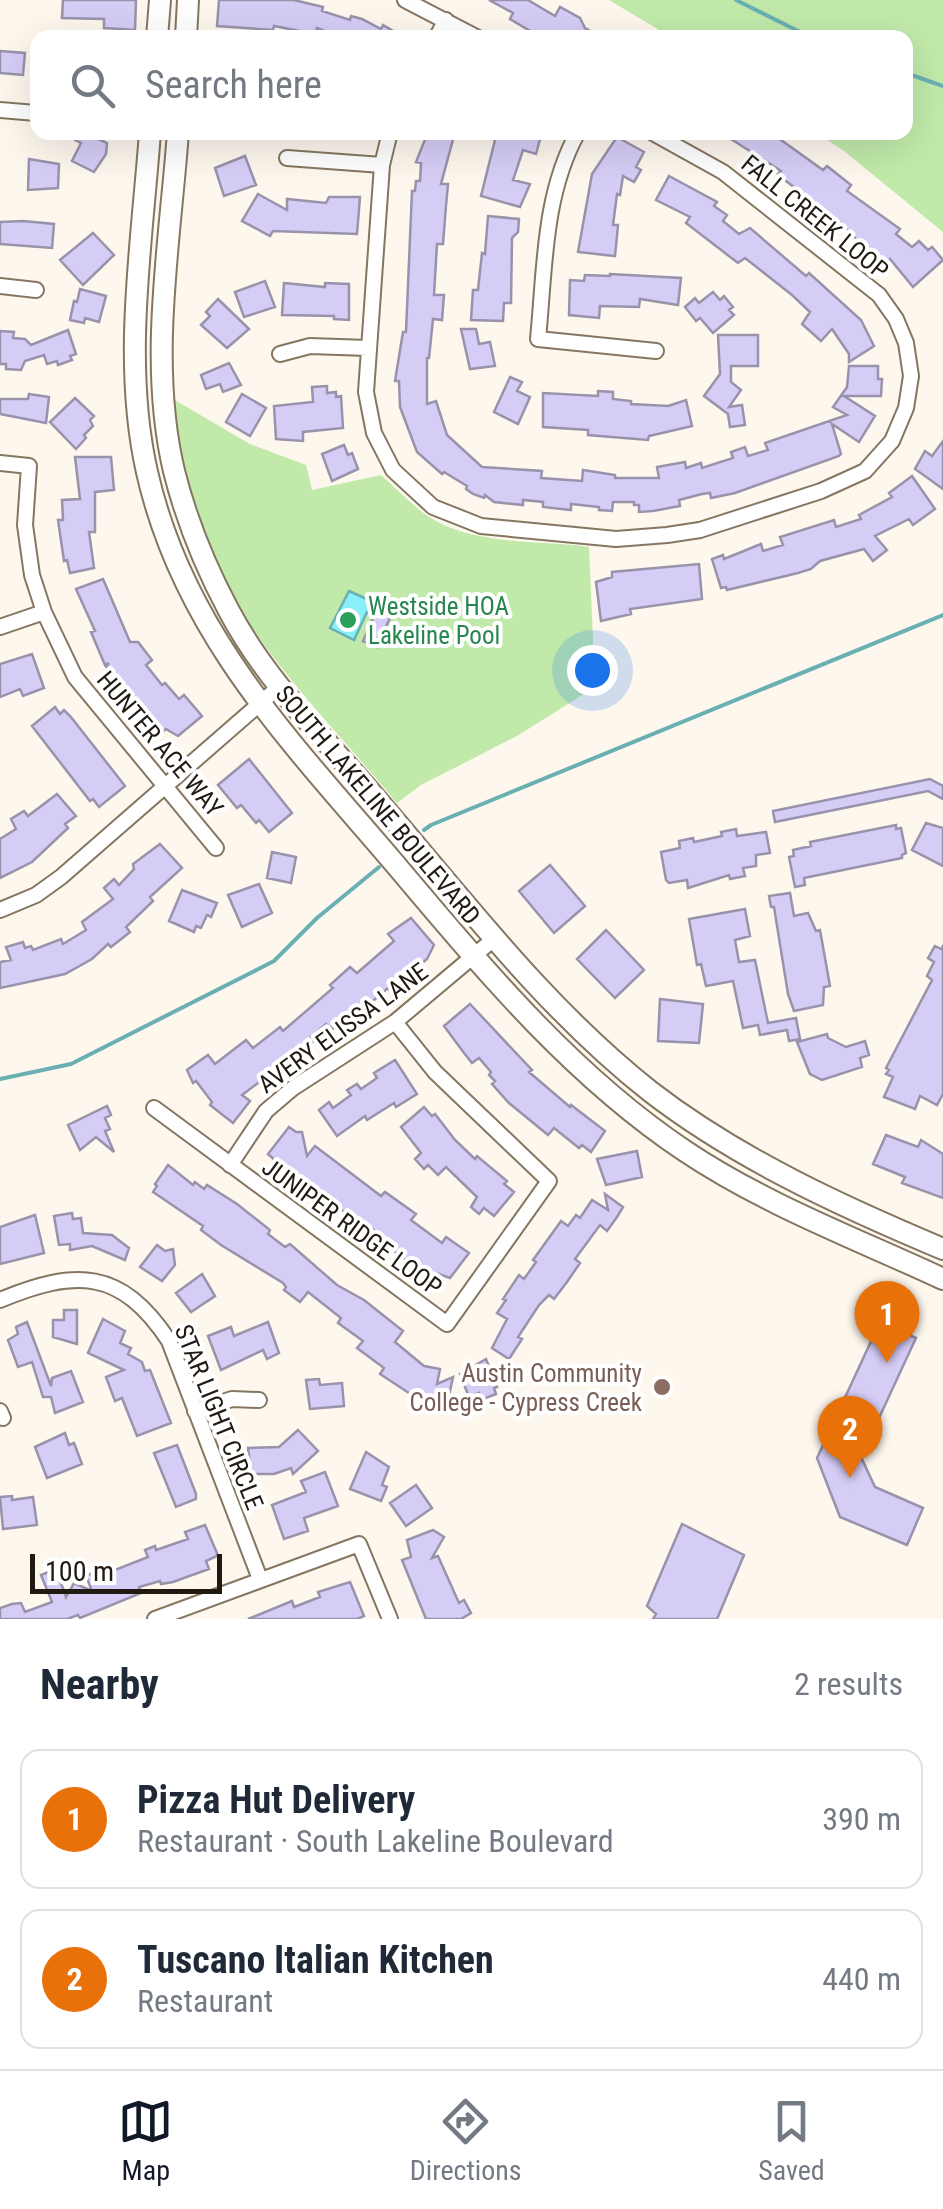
<!DOCTYPE html>
<html lang="en">
<head>
<meta charset="utf-8">
<style>
	body { margin:0; font-family:"Roboto Condensed",sans-serif; background:#f6f6f7; color:#1f2937 }
	.scale { position:absolute; left:30px; bottom:25px; width:192px; box-sizing:border-box; padding-left:10px; border:5px solid #201a12; border-top:0; font-size:28px; line-height:35px; white-space:nowrap; color:#201a12; -webkit-text-stroke:8px #fff; paint-order:stroke }
	.you { position:absolute; left:592px; top:670px; width:35px; height:35px; margin:-25px; border:8px solid #fff; border-radius:50%; background:#1a73e8; box-shadow:0 0 0 15px #1a73e833 }
	.badge { display:grid; place-items:center; width:65px; height:65px; border-radius:50%; background:#111827; color:#fff; font-size:32px; font-weight:700 }
	.pin { position:absolute; translate:-50% -82px; filter:drop-shadow(0 2px 5px #0008) }
	.pin::after { content:''; position:absolute; top:52px; width:35px; height:30px; background:inherit; clip-path:polygon(0 0,100% 0,50% 100%) }
	.list { margin:0; padding:0; list-style:none }
	h2 { display:flex; justify-content:space-between; align-items:center; height:130px; margin:0; padding:0 40px; font-size:42px }
	h2 small { font-size:32px; font-weight:400; color:#747a83 }
	.list li { display:grid; grid-template-columns:65px 1fr auto; gap:30px; align-items:center; box-sizing:border-box; height:140px; margin:0 20px 20px; padding:0 20px; border:2px solid #e0e1e3; border-radius:20px }
	.list b { display:block; font-size:38px; white-space:nowrap }
	.list p { margin:0; font-size:32px; white-space:nowrap; color:#747a83 }
	.list em { font-size:32px; font-style:normal; color:#747a83 }
	.icon { flex:none; width:55px; height:55px; fill:none; stroke:currentColor; stroke-width:2; stroke-linecap:round; stroke-linejoin:round }
	.map { position:relative; flex:none; width:943px; height:1619px; overflow:hidden }
	.search { position:absolute; background:#fff; box-shadow:0 10px 40px #0002; left:30px; right:30px; top:30px; height:110px; display:flex; align-items:center; gap:25px; box-sizing:border-box; padding:0 35px; border-radius:20px; color:#747a83; font-size:38px }
	.sheet { height:450px; background:#fff }
	nav { display:flex; justify-content:space-around; align-items:center; box-sizing:border-box; height:140px; border-top:2px solid #e0e1e3; background:#fff; font-size:28px; color:#747a83 }
	nav a { display:grid; justify-items:center; gap:5px }
	nav .on { color:#111827 }
	.map>svg:first-child { display:block }
	.green { fill:#c1eaaa }
	.water { fill:#89f0f8; stroke:#6ab0b3; stroke-width:2.5 }
	.lines { fill:none; stroke-linecap:round; stroke-linejoin:round }
	.stream { stroke:#6ab0b3; stroke-width:4 }
	.building { fill:#d6cdf7; stroke:#9893ab; stroke-width:2.5 }
	.minor-casing { stroke:#857661; stroke-width:18 }
	.secondary-casing { stroke:#857661; stroke-width:24 }
	.minor { stroke:#fff; stroke-width:14 }
	.secondary { stroke:#fff; stroke-width:20 }
	.leisure-dot { fill:#2e9e5b; stroke:#fff; stroke-width:4 }
	.education-dot { fill:#8d6e63; stroke:#fff; stroke-width:4 }
	.labels { text-anchor:middle; dominant-baseline:central; stroke-width:8; stroke-linejoin:round; paint-order:stroke }
	.street-label { font-size:25px; fill:#201a12; stroke:#fff }
	.leisure-label { font-size:25px; fill:#27864d; stroke:#fff; text-anchor:start }
	.education-label { font-size:25px; fill:#785e54; stroke:#fff; text-anchor:end }
</style>
</head>
<body>
<div class="map">
<svg width="943" height="1619" viewBox="0 0 943 1619">
	<rect width="100%" height="100%" fill="#fef7ee"/>
	<path class="green" d="M609 0H943V232L844 151 817 133 906 132V38L671 37Z
		M173 399 250 444 306 465 312 490 381 475C395 487 408 501 422 512 469 547 534 539 589 547L595 687 517 736 421 785 397 803C344 739 281 676 237 605 200 545 177 469 173 399Z"/>
	<path class="water" d="M349 591 376 603 371 613 367 612 354 640 330 628Z"/>
	<g class="lines">
		<path class="stream" d="M736 0 812 38
			M906 73 943 86
			M424 830 431 825 943 615
			M0 1079 71 1064 274 961 317 918 379 867"/>
	</g>
	<path class="building" d="M63 0H136L135 30 104 28V19L62 18Z
		M219 0H294L323 7 322 11 350 20 351 16 362 19 381 29 383 25 405 38H341L317 28 315 34 274 26 273 30 217 26Z
		M489 0H528L555 16 560 7 580 18 585 28 603 38H542L510 19 513 13Z
		M0 51 25 53 23 75 0 73Z
		M79 132H99L96 138 107 143 106 154 94 172 72 161 81 143 75 140Z
		M428 132H455L441 184H448L446 206 443 244H437L434 295H444L442 320 433 319 429 358H427V404L436 401 447 435 482 467 542 471 541 478 582 481 583 470 615 475V478H659L657 467 685 462 686 468 701 463 702 468 733 458 731 452 745 447 748 456 768 450 765 443 847 415 833 407 847 387 849 366H878V379H882L881 396H844L875 416 859 442 832 424 841 454 839 456 735 493 711 498 710 493 702 494 679 500 680 506 653 511 639 512V505H634V502H613L612 511 599 510V507L571 504V510L543 507V502L523 500V505L494 502 485 495 484 498 473 494 466 489 467 486 444 472 442 474 417 452 400 407 399 381H395L403 332H406L412 191H415L416 181H420L421 163 416 162Z
		M497 132H542L536 154 523 150 513 180 530 184 520 207 481 196Z
		M720 132H770L823 170 827 166 851 185 847 191 900 229 896 234 912 247 919 241 928 250 932 247 943 260 913 287 890 259 887 263 861 244 839 221 786 181 778 174 781 171Z
		M617 137 644 152 636 167 641 170 634 182 623 176 620 195 617 194 613 225H618L615 256 578 252 592 174Z
		M245 156 256 185 224 196 215 168Z
		M29 159 59 164 58 188 28 190Z
		M669 176 717 202 714 206 727 215 723 221 739 234 750 228 806 276 809 273 861 320 874 346 849 362V354L832 329 821 341 802 324 810 312 792 295 745 258 738 263 686 223 690 217 656 200Z
		M258 194 287 210V199L326 203 329 197H360L357 234 273 231 270 236 242 221Z
		M488 216 519 219 518 232 512 238 511 303H504L503 321 471 320 473 290H478L482 253 485 254Z
		M23 221 54 224 52 248 0 244V222Z
		M93 233 114 255 83 285 60 260Z
		M610 274 681 278 678 305 640 299 639 307 600 306 599 318 569 315 570 280 584 281 585 275 610 276Z
		M265 281 275 307 244 317 235 292Z
		M284 283 325 287V283L349 284V320L334 319V316L282 315Z
		M80 289 106 296 99 322 85 318 84 323 70 320 74 301 77 302Z
		M713 292 720 300 724 296 733 307 729 310 734 315 713 333 700 318 696 321 685 307 695 298 699 303Z
		M218 299 249 329 227 348 201 325 210 316 206 312Z
		M461 329H476L479 344 490 342 495 366 470 369Z
		M68 330 76 354 70 356 72 360 58 365 57 361 47 364 44 355 25 361 21 370 6 369V364H0V331L14 332 13 338 25 339 31 345Z
		M718 335H758V366H731V382L741 390 729 407 742 405 745 425 730 427 728 414 704 396 720 374Z
		M229 363 241 385 223 392 220 384 206 389 201 375Z
		M510 377 522 382 517 391 530 397 518 424 494 412Z
		M327 386V393L336 392V397L341 396 343 428 303 432V441L276 439 274 406 313 402 312 387Z
		M598 391 613 392V399L631 401V404L668 406 686 400 692 426 649 436 648 440 588 435V430L543 427V393L598 396Z
		M29 394 49 397 46 423 0 414V399H28Z
		M242 394 266 408 250 436 226 422Z
		M75 398 94 416 90 420 93 426 84 435 86 438 76 449 50 422Z
		M943 441V489L915 469 925 451 932 456Z
		M344 445 348 455 352 453 358 469 332 481 322 454Z
		M75 457H111L114 490 95 492V532H89L94 568 70 573 67 560 64 561 58 520H63L62 500 80 499Z
		M912 476 935 509 913 525 909 519 875 536 887 550 873 561 864 549 820 561 811 569 798 573 727 590 726 587 721 588 712 559 723 555 724 559 761 544 763 551 783 545 780 537 834 520 836 527 861 519 859 515 892 497 889 493Z
		M699 564 702 599 630 609 631 614 601 621 596 582 612 577V572Z
		M103 579 130 642H138L152 660 146 665 162 685 165 683 179 699 184 695 202 716 178 736 166 729 161 733 108 670 106 666 109 663 105 665 91 632 95 631 76 589Z
		M379 605 393 611 377 647 363 641Z
		M32 654 44 688 23 696 20 689 0 697V664Z
		M55 707 60 714 64 710 71 717 125 786 99 807 93 799 90 801 32 726Z
		M249 759 292 813 269 832 259 820 256 823 241 805 237 808 218 785Z
		M930 779 943 786V799L928 791 775 822 773 811Z
		M57 794 76 816 65 824 68 828 32 862 0 878V839L16 829 11 819 24 811 28 816Z
		M926 823 943 828V866L912 850Z
		M896 825V829L901 828 906 853 902 855V858L804 878 805 885 795 887 789 857 794 856 793 850 811 846 810 842Z
		M736 829 737 836 766 832 770 853 756 855V866L743 868 745 876 730 879 729 875 688 888 687 880 669 883 666 880 661 852 680 848 679 841 693 838 694 842 722 836 721 832Z
		M160 844 182 868 150 897 153 901 126 927 130 932 111 947 108 944 92 959 65 974 0 988V962L11 960 6 947 23 942 25 948 31 946 33 950 61 939 63 944 86 930 82 922 113 899 104 888 114 879 119 885 134 869 133 864Z
		M272 852 296 857 291 883 267 878Z
		M550 865 585 906 554 933 519 891Z
		M259 884 272 913 242 927 228 895Z
		M182 890 217 903 211 917 207 915 201 928 196 926 194 932 169 921Z
		M790 893 794 916 808 913 816 931 820 930 830 986 824 987 823 1005 794 1011 788 994 774 907H771L769 896Z
		M745 909 750 936 735 940 739 962 755 960 768 1023 796 1018 800 1039 789 1041 787 1030 760 1035 758 1025 743 1028 733 981 706 986 701 964 697 965 689 919Z
		M411 918 434 945 427 959 417 968 414 964 398 978 402 982 391 992 388 988 366 1007 362 1009 360 1006 333 1029 326 1024 311 1037 314 1041 242 1095 250 1101 233 1123 210 1105 212 1102 196 1081 193 1083 187 1070 208 1055 215 1064 246 1040 253 1048 280 1027 283 1031 333 988 330 985 350 967 357 973 394 941 388 934Z
		M606 930 644 970 615 998 577 959Z
		M935 946 941 949 943 946V1094L937 1105 920 1096 915 1109 884 1097 893 1077 886 1074 889 1070 886 1068 932 980 927 976 934 962 928 958Z
		M660 999 703 1004 699 1043 658 1041Z
		M470 1004 532 1070 529 1072 570 1107 571 1105 605 1131 591 1152 582 1145 579 1148 554 1128 548 1135 509 1103 492 1084 495 1081 489 1075 491 1072 479 1058 472 1063 464 1053 444 1026Z
		M827 1034 828 1038 846 1047 865 1041 869 1055 860 1058 862 1067 822 1080 810 1074 797 1042Z
		M395 1060 417 1094 396 1107 394 1103 367 1120 365 1116 337 1136 319 1110 329 1102 333 1108 351 1095 347 1090 357 1084 361 1089 377 1078 374 1073Z
		M107 1106 111 1115 105 1118 110 1129 105 1131 114 1152 96 1137 80 1150 68 1125Z
		M424 1107 432 1116 435 1114 455 1140 475 1159 477 1156 507 1181 504 1184 514 1192 494 1216 484 1208 479 1214 471 1207 477 1197 446 1167 438 1175 428 1165 424 1169 415 1159 421 1153 401 1127Z
		M289 1127 296 1132H302L307 1156 315 1146 381 1196 385 1192 416 1214 411 1220 442 1243 446 1237 469 1253 450 1278 436 1273 431 1279 381 1241 379 1233 340 1209 279 1164 268 1154Z
		M886 1135 918 1147 921 1140 943 1154V1198L902 1183 905 1177 873 1164Z
		M637 1151 642 1177 606 1185 597 1159Z
		M168 1165 193 1185 195 1182 204 1189 207 1185 237 1204 270 1230 268 1234 285 1247 290 1244 337 1285 364 1300 403 1331 395 1342 424 1366 440 1369 437 1384 453 1377 446 1410 412 1408 415 1397 380 1374 384 1368 357 1348 363 1341 338 1323 341 1318 308 1292 300 1302 284 1290 286 1287 283 1283 221 1245 201 1230 203 1226 153 1192 157 1186 155 1184Z
		M605 1194 623 1207 617 1217 607 1231 600 1225 575 1259 580 1263 567 1282 554 1299 549 1295 539 1305 518 1337 522 1339 509 1359 492 1348 507 1319 497 1313 506 1300 503 1299 519 1275 524 1279 536 1262 533 1260 561 1221 568 1226 576 1215 580 1218 592 1200 608 1210Z
		M72 1213 73 1219 81 1218 83 1233 112 1235 129 1248 125 1260 92 1246 70 1250V1244L59 1245 54 1216Z
		M35 1215 44 1253 0 1264V1227Z
		M157 1245 165 1251 173 1249 175 1265 162 1281 140 1267Z
		M202 1274 215 1296 191 1312 176 1293Z
		M64 1310H77V1344L53 1337V1320H64Z
		M103 1319 125 1331 120 1343 131 1348 128 1354 142 1362 145 1371 150 1370 171 1423 137 1436 122 1398 115 1401 106 1377 124 1370 88 1353Z
		M27 1322 51 1386 52 1378 71 1371 83 1402 55 1413 51 1397H43L32 1362 18 1367 8 1340 18 1334 16 1327Z
		M268 1322 279 1353 267 1359 263 1350 221 1370 208 1336 231 1327 234 1336Z
		M880 1322 916 1338 861 1457 875 1487 923 1508 907 1545 840 1517 817 1458Z
		M486 1359 497 1387 494 1388 496 1394 481 1400 479 1393 469 1397 460 1374Z
		M319 1379 320 1385 342 1383 344 1406 310 1409 306 1380Z
		M298 1430 318 1451 293 1474 291 1468 274 1474H251L248 1448 279 1447Z
		M65 1433 69 1445 74 1443 82 1464 47 1478 35 1447Z
		M177 1445 196 1494V1499L176 1507 154 1453Z
		M366 1452 389 1467 382 1485 387 1487 381 1501 350 1489Z
		M325 1472 338 1506 304 1518 308 1531 284 1539 272 1505 306 1492 301 1481Z
		M416 1485 432 1508 406 1526 390 1503Z
		M12 1496V1500L33 1497 37 1525 3 1529 0 1497Z
		M682 1524 744 1555 717 1619H653L656 1614 647 1606Z
		M205 1525 217 1553V1556L206 1561 209 1569 173 1582 161 1584 160 1581 139 1587 141 1593 80 1618 78 1615 67 1619H0V1608L12 1604 21 1603 25 1612 52 1602 41 1575 56 1569 66 1597 74 1583 92 1591 86 1576 98 1571 100 1576 148 1557 145 1550 155 1546 156 1550 188 1539 185 1532Z
		M433 1530 444 1537 432 1558 438 1556 459 1603 464 1600 471 1613 461 1619H426L402 1560 411 1557 407 1540Z
		M350 1582 364 1616 357 1619H248L292 1601 294 1607 320 1597 318 1592Z"/>
	<g class="lines">
		<g class="minor-casing">
			<path id="minor" d="M405 0 478 38
				M436 38 446 20
				M0 110 36 113
				M390 132 382 165 366 392 374 433 393 470 433 507 481 526 616 539 667 535 700 530 821 491 865 471 892 441 906 408 911 376 906 343 896 319 879 295 723 172 651 132
				M578 132C543 195 545 269 538 339L656 351
				M287 158 382 165
				M0 286 36 290
				M280 354 310 346 368 348
				M0 463 29 466 25 525 32 575 44 612 75 677 216 848
				M0 627 44 612
				M0 910 36 895 61 877 280 686
				M154 1108 447 1324 549 1181 435 1072 395 1022
				M230 1165 266 1111 293 1088 395 1022 495 938
				M0 1300C75 1269 121 1268 169 1341L260 1579
				M0 1411 3 1418
				M195 1411 232 1399 259 1400
				M155 1619 359 1544 390 1619"/>
		</g>
		<g class="secondary-casing">
			<path id="secondary" d="M157 38 160 0
				M186 38 188 0
				M150 132C142 244 122 362 147 472 183 633 292 743 395 864 483 968 570 1074 685 1151 764 1204 857 1239 943 1279
				M178 132C170 243 148 362 174 471 186 519 206 568 229 611 265 679 323 737 373 795 461 897 544 1008 651 1092 738 1159 843 1207 943 1249"/>
		</g>
		<use href="#minor" class="minor"/>
		<use href="#secondary" class="secondary"/>
	</g>
	<circle class="leisure-dot" cx="348" cy="620" r="10"/>
	<circle class="education-dot" cx="662" cy="1387" r="10"/>
	<g class="labels">
		<g class="street-label">
			<text transform="translate(815 217) rotate(39)">FALL CREEK LOOP</text>
			<text transform="translate(160 744) rotate(50)">HUNTER ACE WAY</text>
			<text transform="translate(378 805) rotate(50)">SOUTH LAKELINE BOULEVARD</text>
			<text transform="translate(343 1028) rotate(-36)">AVERY ELISSA LANE</text>
			<text transform="translate(352 1227) rotate(36)">JUNIPER RIDGE LOOP</text>
			<text transform="translate(219 1417) rotate(68)">STAR LIGHT CIRCLE</text>
		</g>
		<g class="leisure-label">
			<text x="368" y="606">Westside HOA<tspan x="368" dy="29">Lakeline Pool</tspan></text>
		</g>
		<g class="education-label">
			<text x="642" y="1373">Austin Community<tspan x="642" dy="29">College - Cypress Creek</tspan></text>
		</g>
	</g>
</svg>
<div class="scale">100 m</div>
<div class="you"></div>
<div class="pin badge" style="left:887px;top:1363px;background:#e8710a">1</div>
<div class="pin badge" style="left:850px;top:1478px;background:#e8710a">2</div>
<div class="search"><svg class="icon" aria-label="search" viewBox="0 0 24 24"><circle cx="10" cy="10" r="6"/><path d="M15 15l6 6"/></svg>Search here</div>
</div>
<section class="sheet">
<h2>Nearby<small>2 results</small></h2>
<ul class="list">
<li><span class="badge" style="background:#e8710a">1</span><div><b>Pizza Hut Delivery</b><p>Restaurant · South Lakeline Boulevard</p></div><em>390 m</em></li>
<li><span class="badge" style="background:#e8710a">2</span><div><b>Tuscano Italian Kitchen</b><p>Restaurant</p></div><em>440 m</em></li>
</ul>
</section>
<nav>
<a class="on"><svg class="icon" aria-label="map" viewBox="0 0 24 24"><path d="M3 6l6-2 6 2 6-2v14l-6 2-6-2-6 2zM9 4v14M15 6v14"/></svg>Map</a>
<a><svg class="icon" aria-label="directions" viewBox="0 0 24 24"><path d="M12 3l9 9-9 9-9-9zM9 14v-3h6M13 9l2 2-2 2"/></svg>Directions</a>
<a><svg class="icon" aria-label="saved" viewBox="0 0 24 24"><path d="M7 4h10v16l-5-4-5 4z"/></svg>Saved</a>
</nav>
</body>
</html>
